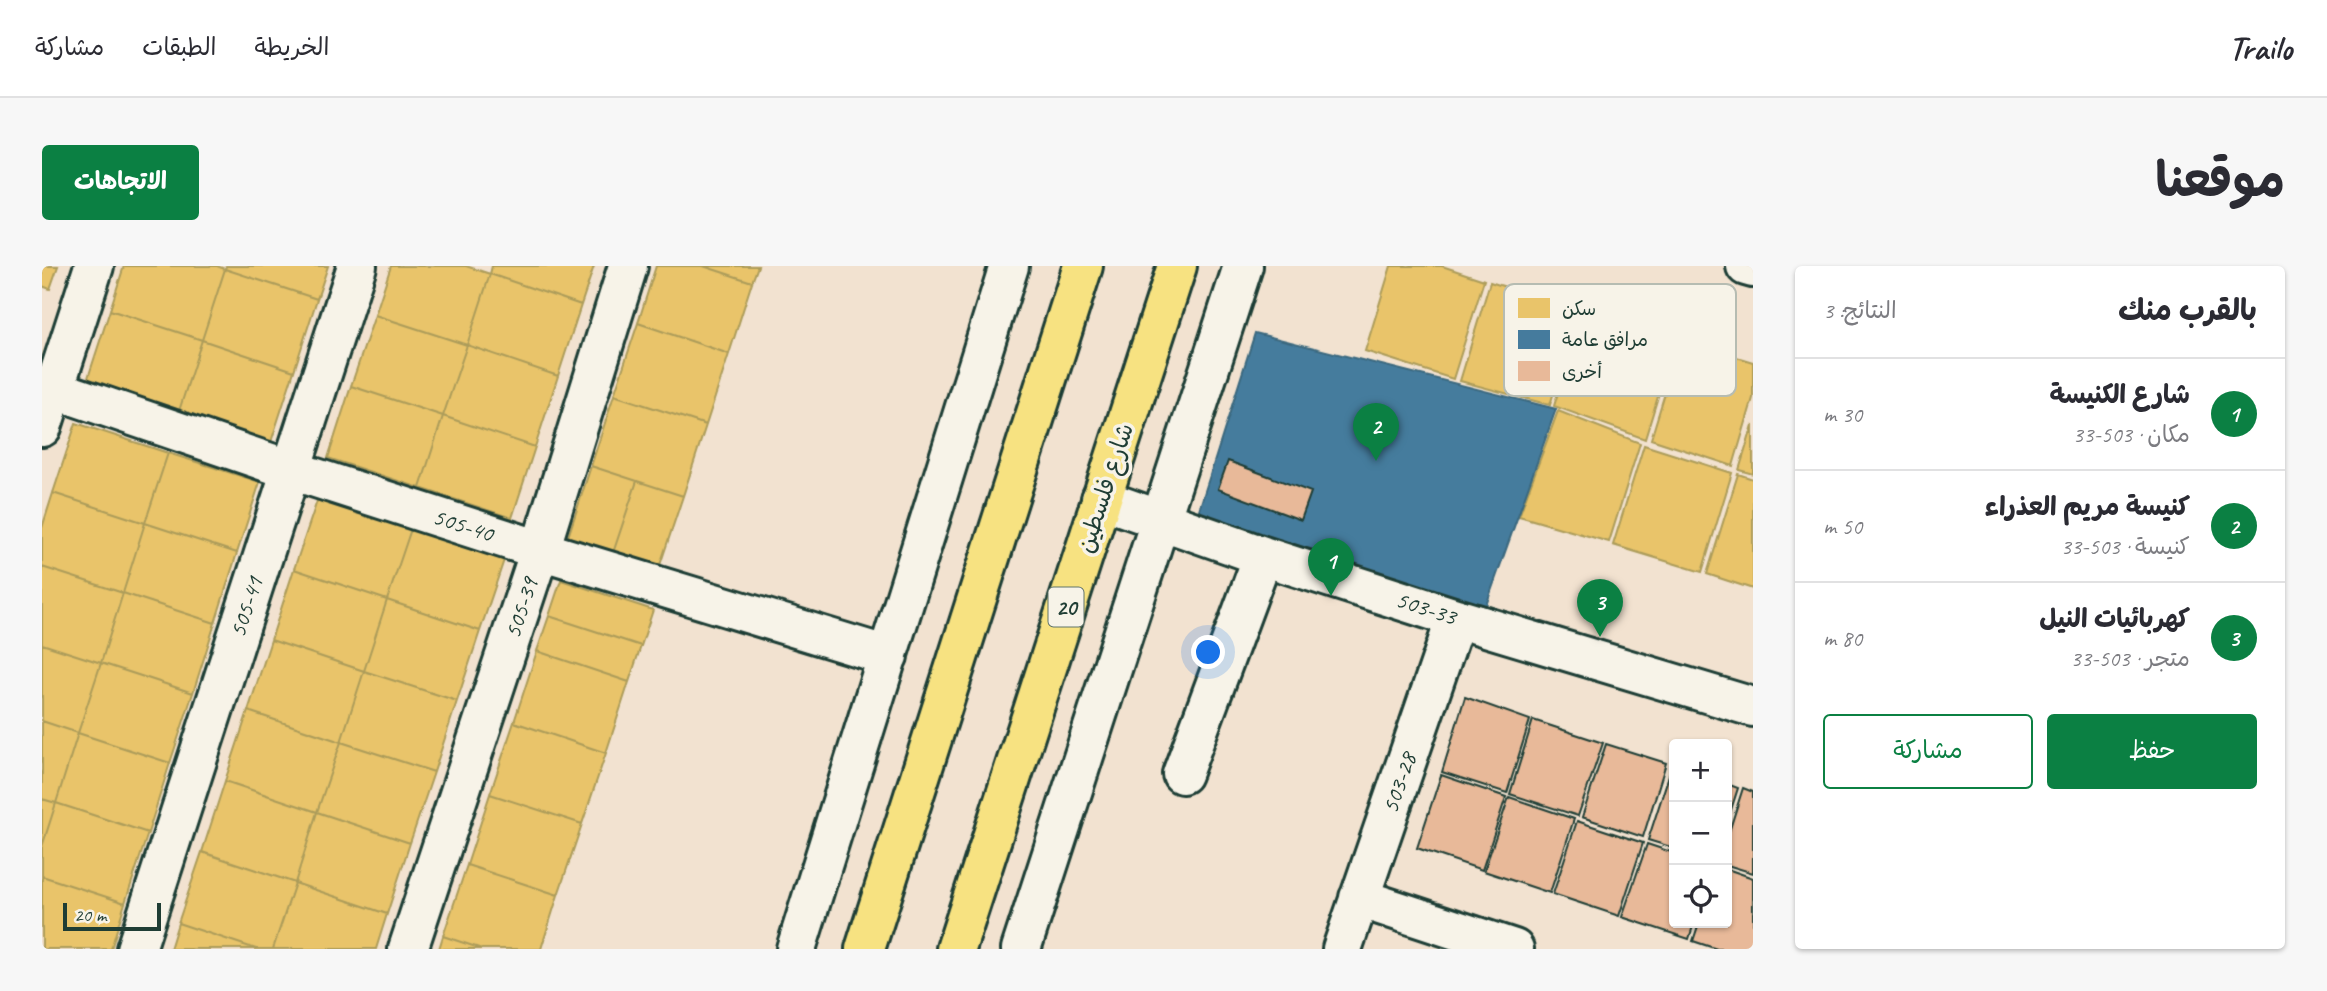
<!DOCTYPE html>
<html lang="ar">
<head>
<meta charset="utf-8">
<style>
	body { margin:0; font-family:Caveat,"Playpen Sans Arabic",sans-serif; background:#f7f7f7; color:#2b2b33; direction:rtl }
	.controls { position:absolute; right:21px; bottom:21px; display:grid; overflow:hidden; border-radius:7px; box-shadow:0 2px 5px #0004 }
	.controls button { width:63px; height:63px; display:grid; place-items:center; padding:0; border:0; border-bottom:2px solid #e1e1e2; background:#fff; color:#2b2b33; font:35px sans-serif }
	.scale { position:absolute; left:21px; bottom:18px; width:98px; box-sizing:border-box; padding-left:7px; border:4px solid #1f3d34; border-top:0; font-size:19px; line-height:24px; white-space:nowrap; color:#1f3d34; -webkit-text-stroke:5px #f7f3e8; paint-order:stroke }
	.you { position:absolute; left:1167px; top:387px; width:24px; height:24px; margin:-18px; border:5px solid #fff; border-radius:50%; background:#1a73e8; box-shadow:0 0 0 10px #1a73e833 }
	.badge { display:grid; place-items:center; width:46px; height:46px; border-radius:50%; background:#0b8043; color:#fff; font-size:23px; font-weight:700 }
	.pin { position:absolute; translate:-50% -58px; filter:drop-shadow(0 2px 4px #0008) }
	.pin::after { content:''; position:absolute; top:37px; width:24px; height:21px; background:inherit; clip-path:polygon(0 0,100% 0,50% 100%) }
	.list { margin:0; padding:0; list-style:none }
	h2 { display:flex; justify-content:space-between; align-items:center; height:91px; margin:0; padding:0 28px; font-size:30px }
	h2 small { font-size:23px; font-weight:400; color:#7c7c81 }
	.list li { display:grid; grid-template-columns:46px 1fr auto; gap:21px; align-items:center; box-sizing:border-box; height:112px; padding:0 28px; border-top:2px solid #e1e1e2 }
	.list b { display:block; font-size:26px; white-space:nowrap }
	.list p { margin:0; font-size:23px; white-space:nowrap; color:#7c7c81 }
	.list em { font-size:23px; font-style:normal; color:#7c7c81 }
	.actions { display:flex; gap:14px; padding:21px 28px }
	.actions a { flex:1; padding:16px 0; border:2px solid #0b8043; border-radius:7px; text-align:center; font-size:24px; color:#0b8043 }
	.actions .main { background:#0b8043; color:#fff }
	.icon { flex:none; width:38px; height:38px; fill:none; stroke:currentColor; stroke-width:2; stroke-linecap:round; stroke-linejoin:round }
	.map { position:relative; flex:none; width:1711px; height:683px; overflow:hidden; direction:ltr; border-radius:7px }
	header { display:flex; align-items:center; gap:42px; box-sizing:border-box; height:98px; padding:0 35px; background:#fff; border-bottom:2px solid #e1e1e2 }
	header strong { font-size:33px }
	nav { display:flex; gap:38px; margin-inline-start:auto; font-size:24px }
	.intro { display:flex; align-items:center; justify-content:space-between; box-sizing:border-box; height:168px; padding:0 42px }
	h1 { margin:0; font-size:49px }
	.button { padding:18px 32px; border-radius:7px; background:#0b8043; color:#fff; font-size:24px; font-weight:700 }
	main { display:flex; gap:42px; padding:0 42px }
	aside { flex:1; background:#fff; border-radius:7px; box-shadow:0 2px 5px #0004 }
	.map>svg:first-child { display:block }
	.homes { fill:#e9c46a; stroke:#ac9c5a; stroke-width:2 }
	.public { fill:#457b9d; stroke:#3a687e; stroke-width:2 }
	.building { fill:#e8b999; stroke:#1f3d34; stroke-width:2 }
	.lines { fill:none; stroke-linecap:round; stroke-linejoin:round }
	.minor-casing { stroke:#1f3d34; stroke-width:44 }
	.major-casing { stroke:#1f3d34; stroke-width:44 }
	.minor { stroke:#f7f3e8; stroke-width:38 }
	.major { stroke:#f7e281; stroke-width:38 }
	.labels { text-anchor:middle; dominant-baseline:central; stroke-width:7; stroke-linejoin:round; paint-order:stroke }
	.shield { fill:#f7f3e8; stroke:#60746a; stroke-width:2 }
	.shield-label { font-size:23px; font-weight:bold; fill:#1f3d34 }
	.street-label { font-size:24px; fill:#1f3d34; stroke:#f7f3e8 }
	.key { fill:#f7f3e8; stroke:#b6bcb2; stroke-width:2 }
	.key-label { font-size:19px; fill:#1f3d34 }
</style>
</head>
<body>
<header>
<strong>Trailo</strong>
<nav><a>الخريطة</a><a>الطبقات</a><a>مشاركة</a></nav>
</header>
<div class="intro"><h1>موقعنا</h1><a class="button">الاتجاهات</a></div>
<main>
<aside>
<h2>بالقرب منك<small>النتائج: 3</small></h2>
<ul class="list">
<li><span class="badge">1</span><div><b>شارع الكنيسة</b><p>مكان · 503-33</p></div><em>30 m</em></li>
<li><span class="badge">2</span><div><b>كنيسة مريم العذراء</b><p>كنيسة · 503-33</p></div><em>50 m</em></li>
<li><span class="badge">3</span><div><b>كهربائيات النيل</b><p>متجر · 503-33</p></div><em>80 m</em></li>
</ul>
<div class="actions"><a class="main">حفظ</a><a>مشاركة</a></div>
</aside>
<div class="map">
<svg width="1711" height="683" viewBox="0 0 1711 683">
	<rect width="100%" height="100%" fill="#f2e2d0"/>
	<filter id="ink" filterUnits="userSpaceOnUse"><feTurbulence type="fractalNoise" baseFrequency=".0143" numOctaves="2"/><feDisplacementMap in="SourceGraphic" scale="14" xChannelSelector="R" yChannelSelector="G"/><feConvolveMatrix kernelMatrix="1 2 1 2 8 2 1 2 1" color-interpolation-filters="sRGB"/></filter>
	<g filter="url(#ink)">
		<path class="homes" d="M0 0H16L8 23 0 20Z
			M82 0H175L183 3 160 74 68 44Z
			M184 0H286L275 33 183 3Z
			M349 0H424L448 8 425 79 333 49Z
			M450 0H552L539 39 448 8Z
			M614 0H661L710 16 687 88 596 57Z
			M661 0H716L710 16Z
			M1349 0H1400L1442 14 1411 113 1323 85Z
			M183 3 275 33 252 105 160 74Z
			M448 8 539 39 516 110 425 79Z
			M1448 16 1537 44 1508 139 1418 115Z
			M68 44 160 74 137 145 45 115Z
			M1541 44 1634 72 1603 173 1512 140Z
			M333 49 425 79 401 150 309 120Z
			M596 57 687 88 664 159 572 129Z
			M160 74 252 105 229 176 137 145Z
			M1639 74 1711 96V132L1691 200 1609 173Z
			M425 79 516 110 493 181 401 150Z
			M1330 98 1421 128 1396 203 1342 185 1315 269 1279 257Z
			M309 120 401 150 378 222 286 192Z
			M1428 123 1504 149 1449 306 1374 279Z
			M572 129 664 159 641 230 549 200Z
			M1516 145 1598 177 1567 276 1477 250Z
			M401 150 493 181 470 252 378 222Z
			M34 157 126 187 103 257 11 227Z
			M1711 159V208L1697 204Z
			M1602 179 1690 207 1660 306 1571 279Z
			M126 187 218 216 195 287 103 257Z
			M549 200 595 215 571 287 526 271Z
			M1696 208 1711 213V323L1665 308Z
			M595 215 641 230 617 302 571 287Z
			M11 227 103 257 81 327 0 301V262Z
			M276 232 369 263 345 334 252 303Z
			M103 257 195 287 173 357 81 327Z
			M369 263 462 294 438 365 345 334Z
			M0 301 81 327 59 397 0 378Z
			M252 303 345 334 322 405 229 374Z
			M519 314 611 344 599 380 507 350Z
			M81 327 173 357 151 427 59 397Z
			M345 334 438 365 415 435 322 405Z
			M507 350 599 380 587 416 495 385Z
			M229 374 322 405 299 476 206 445Z
			M0 378 59 397 36 467 0 455Z
			M495 385 587 416 564 487 472 456Z
			M59 397 151 427 128 497 36 467Z
			M322 405 415 435 392 506 299 476Z
			M206 445 299 476 275 546 183 515Z
			M0 455 36 467 14 537 0 533Z
			M472 456 564 487 540 558 448 528Z
			M36 467 128 497 106 567 14 537Z
			M299 476 392 506 368 577 275 546Z
			M183 515 275 546 253 617 160 586Z
			M448 528 540 558 516 629 425 599Z
			M0 533 14 537 0 581Z
			M14 537 106 567 83 637 0 610V581Z
			M275 546 368 577 345 648 253 617Z
			M160 586 253 617 231 683H214L136 657Z
			M425 599 516 629 499 683H440L401 670Z
			M0 610 83 637 69 683H0Z
			M253 617 345 648 334 683H231Z
			M136 657 214 683H128Z
			M401 670 440 683H397Z"/>
		<path class="public" d="M1213 67 1514 143 1442 345 1156 247Z"/>
		<path class="building" d="M1186 195 1269 226 1259 254 1176 223Z
			M1423 431 1488 454 1465 527 1400 506Z
			M1491 454 1561 477 1536 550 1468 528Z
			M1564 478 1624 497 1601 571 1540 551Z
			M1630 500 1632 501V582L1606 574Z
			M1399 509 1464 531 1440 604 1375 582Z
			M1685 518 1696 522 1685 556Z
			M1701 522 1711 526V607L1685 599V572Z
			M1467 531 1532 553 1508 627 1442 605Z
			M1535 555 1601 577 1577 650 1511 628Z
			M1605 578 1632 587V657H1652L1647 673 1580 651Z
			M1685 603 1711 612V683H1675L1651 675 1657 657H1685Z"/>
		<g class="lines">
			<g class="minor-casing">
				<path id="minor" d="M1704 0 1711 2
					M0 119 249 204 498 284 846 390
					M0 161 52 0
					M1059 233 1221 290 1414 352 1711 441
					M1140 508 1221 290
					M1317 632 1472 683
					M94 683 315 0
					M366 683 498 284 586 0
					M754 683 967 0
					M979 683 1201 0
					M1300 683 1414 352"/>
			</g>
			<g class="major-casing">
				<path id="major" d="M823 683 1041 0
					M914 683 1135 0"/>
			</g>
			<use href="#minor" class="minor"/>
			<use href="#major" class="major"/>
		</g>
	</g>
	<g class="labels">
		<rect class="shield" x="1006.5" y="321.5" width="35" height="39" rx="5"/>
		<g class="shield-label">
			<text x="1024" y="341">20</text>
		</g>
		<g class="street-label">
			<text transform="translate(1063 222) rotate(-72)">شارع فلسطين</text>
			<text transform="translate(421 259) rotate(18)">505-40</text>
			<text transform="translate(204 341) rotate(-72)">505-41</text>
			<text transform="translate(479 342) rotate(-72)">505-39</text>
			<text transform="translate(1384 342) rotate(18)">503-33</text>
			<text transform="translate(1357 517) rotate(-71)">503-28</text>
		</g>
	</g>
	<rect x="1462" y="18" width="232" height="112" rx="10" class="key"/>
	<rect x="1476" y="32" width="32" height="20" fill="#e9c46a"/>
	<rect x="1476" y="64" width="32" height="19" fill="#457b9d"/>
	<rect x="1476" y="95" width="32" height="20" fill="#e8b999"/>
	<g class="key-label">
		<text x="1520" y="49">سكن</text>
		<text x="1520" y="80">مرافق عامة</text>
		<text x="1520" y="112">أخرى</text>
	</g>
</svg>
<div class="controls">
<button>+</button>
<button>−</button>
<button><svg class="icon" aria-label="locate" viewBox="0 0 24 24"><circle cx="12" cy="12" r="6"/><path d="M12 2v4M12 18v4M2 12h4M18 12h4"/></svg></button>
</div>
<div class="scale">20 m</div>
<div class="you"></div>
<div class="pin badge" style="left:1289px;top:330px">1</div>
<div class="pin badge" style="left:1334px;top:195px">2</div>
<div class="pin badge" style="left:1558px;top:371px">3</div>
</div>
</main>
</body>
</html>
